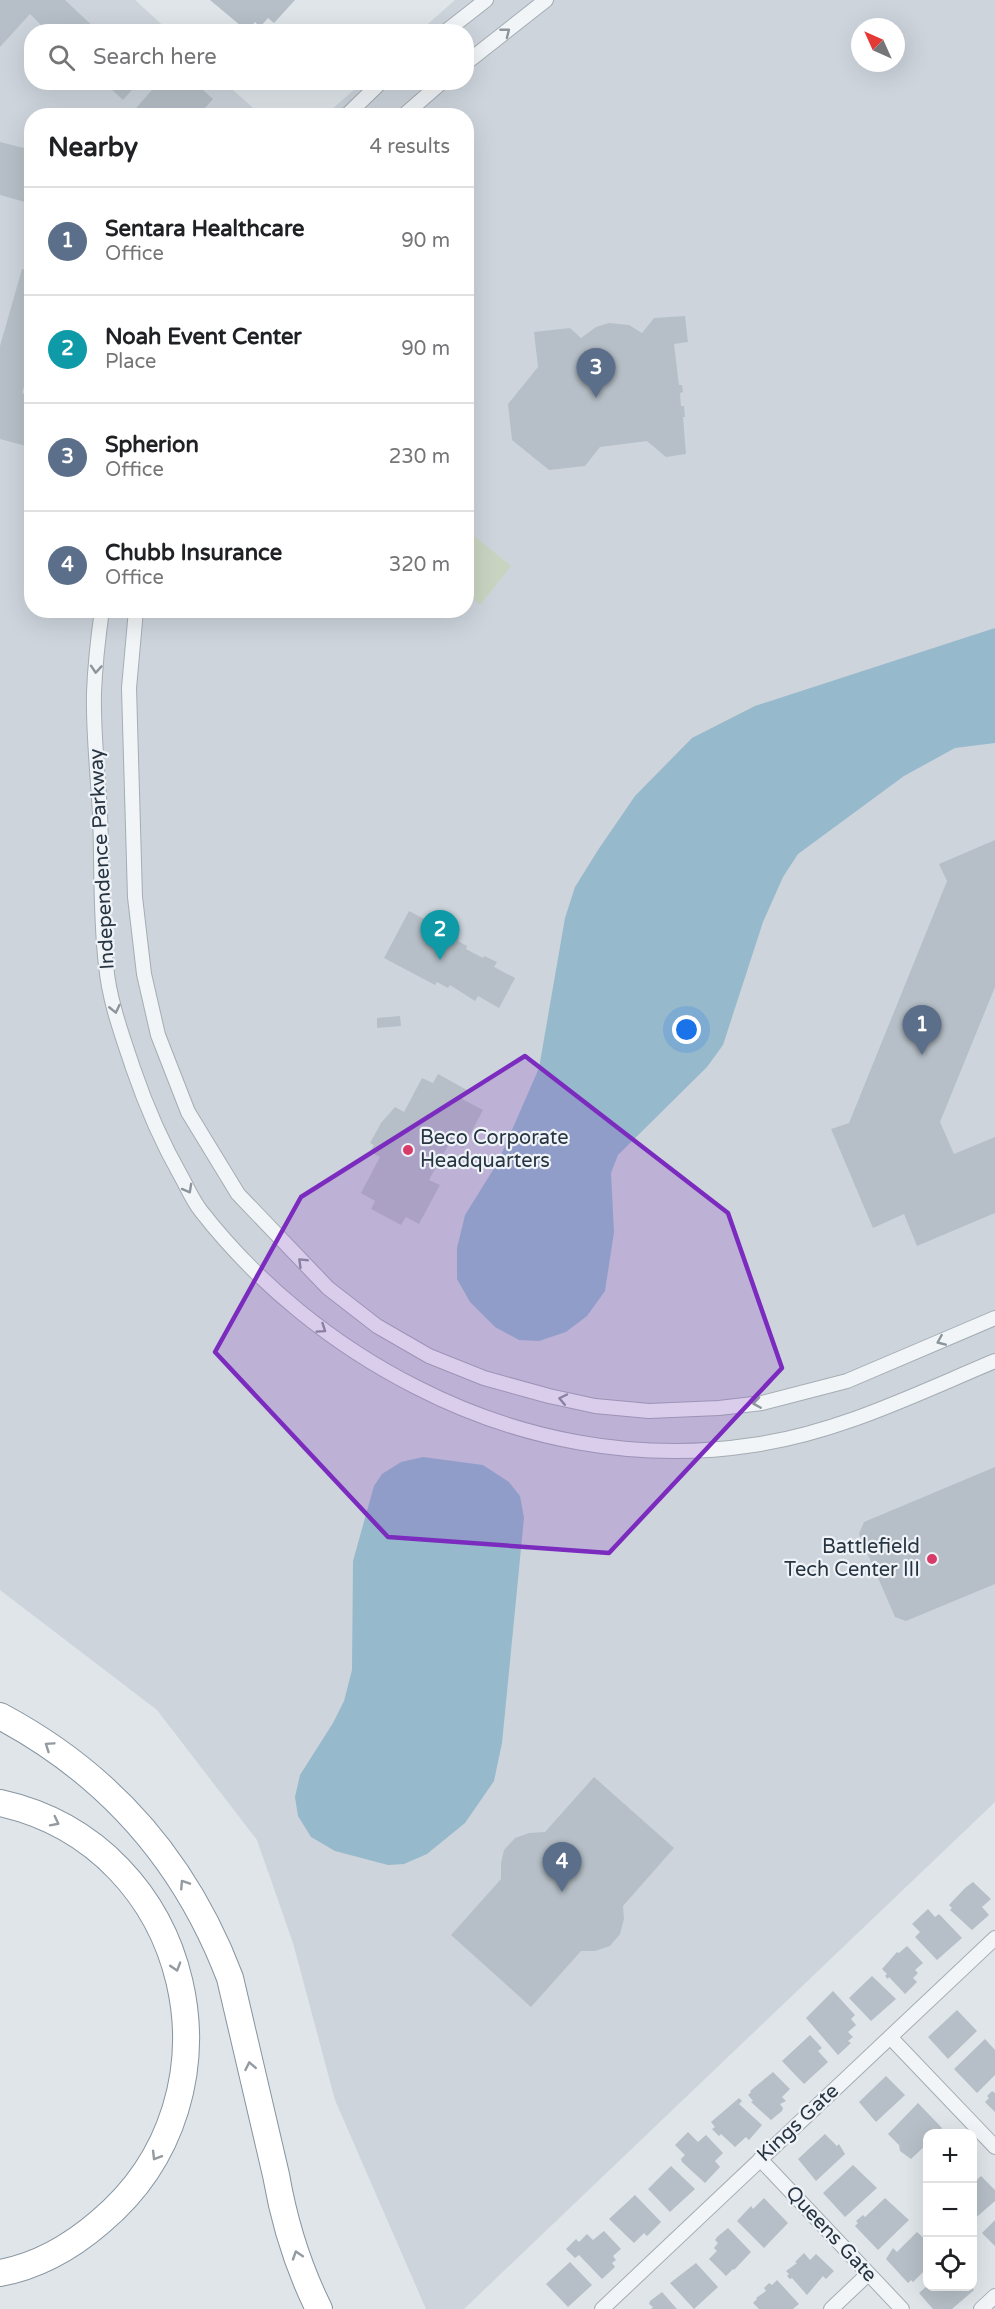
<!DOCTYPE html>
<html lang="en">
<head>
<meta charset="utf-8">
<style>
	body { margin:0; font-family:"Varela Round",sans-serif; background:#f6f6f6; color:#202124 }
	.controls { position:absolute; right:18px; bottom:18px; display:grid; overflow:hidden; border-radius:12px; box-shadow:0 6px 24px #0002 }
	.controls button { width:54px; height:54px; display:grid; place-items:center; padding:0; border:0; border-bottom:2px solid #e0e0e0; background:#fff; color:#202124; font:30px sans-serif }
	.compass { position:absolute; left:851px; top:18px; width:54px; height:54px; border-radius:50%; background:#fff; box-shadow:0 6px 24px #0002; rotate:315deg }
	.you { position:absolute; left:687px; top:1030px; width:21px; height:21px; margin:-15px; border:4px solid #fff; border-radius:50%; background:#1a73e8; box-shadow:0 0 0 9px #1a73e833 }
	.badge { display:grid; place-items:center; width:39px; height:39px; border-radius:50%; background:#d93025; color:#fff; font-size:20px; font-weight:700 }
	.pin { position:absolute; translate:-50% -50px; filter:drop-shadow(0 2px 3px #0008) }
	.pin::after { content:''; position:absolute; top:32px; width:21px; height:18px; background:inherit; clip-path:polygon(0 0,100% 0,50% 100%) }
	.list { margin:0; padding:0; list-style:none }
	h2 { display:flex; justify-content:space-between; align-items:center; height:78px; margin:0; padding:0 24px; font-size:26px }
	h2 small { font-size:20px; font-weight:400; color:#757577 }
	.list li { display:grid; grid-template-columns:39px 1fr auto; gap:18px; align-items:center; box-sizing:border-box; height:108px; padding:0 24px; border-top:2px solid #e0e0e0 }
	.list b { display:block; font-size:22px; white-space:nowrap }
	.list p { margin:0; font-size:20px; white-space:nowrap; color:#757577 }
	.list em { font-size:20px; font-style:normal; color:#757577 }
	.icon { flex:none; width:33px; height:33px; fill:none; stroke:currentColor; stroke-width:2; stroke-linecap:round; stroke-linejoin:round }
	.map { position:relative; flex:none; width:995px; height:2309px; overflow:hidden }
	.search { position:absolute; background:#fff; box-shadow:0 6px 24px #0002; left:24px; top:24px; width:450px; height:66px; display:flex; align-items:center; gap:15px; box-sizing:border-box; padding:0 21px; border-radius:24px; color:#757577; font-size:22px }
	.panel { position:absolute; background:#fff; box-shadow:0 6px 24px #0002; left:24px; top:108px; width:450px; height:510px; border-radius:24px }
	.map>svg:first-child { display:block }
	.built { fill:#cdd4dc; fill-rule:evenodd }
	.green { fill:#c8d4c0 }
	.water { fill:#97b9cc }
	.building { fill:#b6bfc7 }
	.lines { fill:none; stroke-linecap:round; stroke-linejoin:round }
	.street-casing { stroke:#a4adb4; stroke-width:16 }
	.highway-casing { stroke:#8594a1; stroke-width:28 }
	.street { stroke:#f2f5f7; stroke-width:14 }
	.highway { stroke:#fff; stroke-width:26 }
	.oneway { stroke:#8c959c }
	.oneway2 { stroke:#939aa0 }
	.marked { fill:#7b2cbf; fill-opacity:0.2; stroke:#7b2cbf; stroke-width:4.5; stroke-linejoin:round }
	.poi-dot { fill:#d83b6a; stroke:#eff3f7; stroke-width:2 }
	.labels { text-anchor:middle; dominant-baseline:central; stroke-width:4.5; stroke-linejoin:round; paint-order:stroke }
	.street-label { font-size:20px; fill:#273542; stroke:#eff3f7 }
	.poi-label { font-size:20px; fill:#273542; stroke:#eff3f7; text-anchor:start }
</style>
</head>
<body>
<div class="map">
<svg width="995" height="2309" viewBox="0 0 995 2309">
	<rect width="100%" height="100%" fill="#dfe5e9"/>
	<path class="built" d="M0 0H135L169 31 32 32V82L225 83 261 115 32 116V610H466V116L325 115 362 83 466 82V32L420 31 455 0H995V1802L464 2309H426L335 2100 293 1943 257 1840 157 1710 0 1590ZM860 27H896V63H860Z"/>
	<path class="green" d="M467 530 511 566 480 605 467 594Z"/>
	<path class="water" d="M995 628V743L955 748 904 776 798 854 783 877 763 922 723 1045 707 1067 618 1155 611 1173 614 1232 605 1291 587 1316 566 1332 539 1341 519 1340 495 1327 470 1302 457 1279V1248L465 1215 498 1162 539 1068 565 918 575 887 598 850 635 796 692 738 755 706Z
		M423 1457 483 1465 509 1482 520 1496 524 1518 502 1743 494 1781 465 1823 427 1854 404 1864 388 1865 335 1851 311 1837 298 1816 295 1797 300 1775 333 1723 344 1701 352 1670 353 1561 374 1486 382 1474 401 1462Z"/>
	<path class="building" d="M0 0H65L99 32H48L30 14 0 47Z
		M210 0H295L274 23 268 18 260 27 255 22 247 31Z
		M104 82H139L123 100Z
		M159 82H194L213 99 198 116H129Z
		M0 142 32 150V204L0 195Z
		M22 269 32 272V360L22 393 24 394 26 389 32 391V401L29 400 28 404H32V425L26 446 0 439V346Z
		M685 316 688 342 674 344 679 385H682L683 392 680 393 681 406H684L685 417H683L686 454 666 457 647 441 600 447 585 466 549 470 512 440 508 404 538 367 534 332 570 328 581 338 596 327 609 323 629 325 642 333 654 318Z
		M995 840V987L940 1122 954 1154 995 1137V1213L917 1246 904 1214 873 1228 831 1129 849 1123 947 881 939 864Z
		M409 911 459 937 458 941 467 946 466 949 483 958 484 956 497 962 494 967 515 978 499 1008 478 996 475 1001 450 985 448 988 437 982 435 985 384 958Z
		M400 1016 401 1026 377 1028V1018Z
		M438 1074 467 1090 462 1099 483 1110 463 1148 450 1142 429 1180 440 1185 419 1224 406 1217 401 1225 371 1209 375 1201 361 1193 380 1157 370 1152 374 1145 370 1143 381 1123 395 1107 404 1112 422 1078 433 1083Z
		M995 1467V1584L906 1621 895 1617 859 1534 864 1522Z
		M594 1777 674 1848 623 1906 624 1919 620 1934 610 1946 595 1951H581L531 2007 451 1935 501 1879V1863L504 1850 515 1838 529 1833 545 1832Z
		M973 1882 991 1899 982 1907 989 1915 972 1930 950 1910 952 1908 949 1905 965 1888Z
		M928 1909 935 1917 939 1914 962 1938 937 1960 915 1937 920 1932 912 1924Z
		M907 1946 923 1963 915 1970 918 1973 913 1978 917 1982 905 1994 889 1977 888 1979 885 1976 887 1974 882 1969 897 1952 899 1953Z
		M872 1976 896 1999 871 2021 849 1998Z
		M833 1991 855 2015 851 2019 856 2025 848 2032 853 2037 848 2041 851 2043 838 2055 806 2018Z
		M957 2010 977 2031 948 2059 928 2037Z
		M810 2035 822 2048 818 2051 828 2062 804 2084 782 2061Z
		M985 2039 995 2050V2075L977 2093 954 2069Z
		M773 2072 790 2089 782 2097 786 2101 780 2104 783 2108 782 2111 771 2120 751 2102 753 2101 748 2095 751 2092 750 2091Z
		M886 2076 905 2095 876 2122 859 2102Z
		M992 2091 995 2093V2112L985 2102 989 2098 987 2096Z
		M739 2098 742 2101 739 2104 762 2125 749 2140 746 2137 735 2147 721 2134 719 2136 712 2129 715 2127 711 2122Z
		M918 2103 942 2128 937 2134H928V2143L911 2159 900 2151 899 2145 888 2134Z
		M688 2132 698 2142 706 2135 723 2153 715 2161 720 2167 705 2183 682 2162 681 2159 685 2155 675 2145Z
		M825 2134 837 2146 839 2144 845 2154 816 2181 798 2159Z
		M853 2165 877 2188 845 2217 823 2193Z
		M671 2166 695 2189 670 2212 648 2189Z
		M981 2176 995 2190V2201L972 2221V2184Z
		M635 2195 661 2222 647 2236 644 2233 634 2243 609 2219Z
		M764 2198 788 2223 764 2248 737 2221 751 2206 753 2209Z
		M885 2198 909 2220 878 2250 855 2226 858 2223 856 2221 863 2215 865 2217Z
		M995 2220V2246L982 2233Z
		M728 2228 751 2252 734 2270 733 2269 726 2276 709 2259 717 2251 714 2248 718 2243 715 2240 717 2237Z
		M604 2231 621 2249 613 2256 616 2260 612 2263 615 2267 602 2279 579 2255 575 2258 566 2249 576 2239 579 2242 587 2234 593 2240Z
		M917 2232 928 2242 927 2268 913 2282 911 2280 908 2283 886 2259 893 2248 897 2252Z
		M804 2253 810 2260 816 2254 834 2271 826 2279 823 2276 807 2295 792 2278 790 2279 787 2276 789 2274 786 2271 797 2263 795 2262Z
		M570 2262 592 2285 568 2307 546 2284Z
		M696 2263 718 2287 694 2309 670 2283Z
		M777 2280 799 2304 793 2309H759L753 2303 757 2299 756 2298 766 2291 764 2288 769 2283 772 2285Z
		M927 2286H971L974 2290 952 2309H933L919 2293Z
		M662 2292 677 2309H651L653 2307 649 2304 650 2301Z"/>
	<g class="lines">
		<g class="street-casing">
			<path id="street" d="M445 32 486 0
				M466 63 546 0
				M346 116 381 82
				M403 116 442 82
				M102 610C98 638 95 666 94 693 93 733 98 774 100 814 102 864 100 915 106 965 109 1000 122 1035 133 1068 146 1106 162 1143 182 1178 188 1189 193 1201 201 1211 258 1284 333 1345 416 1387 519 1440 637 1463 753 1445 838 1433 916 1394 995 1361
				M136 610 129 688 135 897 144 974 158 1035 188 1112 238 1194 328 1288 377 1326 429 1356 484 1378 549 1396 595 1406 649 1411 719 1408 762 1403 847 1381 995 1318
				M890 2037 995 2147
				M760 2159 902 2309
				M602 2309 995 1938
				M831 2309 868 2274
				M981 2309 995 2296"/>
		</g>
		<g class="highway-casing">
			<path id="highway" d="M0 1716C109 1774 186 1862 230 1978L276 2175C284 2221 298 2267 319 2309
				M0 1803C194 1846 251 2096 100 2222 71 2247 38 2266 0 2273"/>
		</g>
		<use href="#street" class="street"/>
		<use href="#highway" class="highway"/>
	</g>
	<defs><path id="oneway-chevron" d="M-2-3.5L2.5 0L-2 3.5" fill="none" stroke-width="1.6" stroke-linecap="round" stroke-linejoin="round" transform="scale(1.5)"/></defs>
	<g class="oneway">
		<use href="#oneway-chevron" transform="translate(506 32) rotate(-38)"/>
		<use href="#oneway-chevron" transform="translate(96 669) rotate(94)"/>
		<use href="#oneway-chevron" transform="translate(115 1009) rotate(77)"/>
		<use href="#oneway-chevron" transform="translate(188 1189) rotate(61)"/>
		<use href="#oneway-chevron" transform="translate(302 1262) rotate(-136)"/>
		<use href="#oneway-chevron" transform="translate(322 1329) rotate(34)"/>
		<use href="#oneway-chevron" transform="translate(941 1341) rotate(157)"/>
		<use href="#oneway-chevron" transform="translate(563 1399) rotate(-168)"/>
		<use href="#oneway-chevron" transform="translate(757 1403) rotate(171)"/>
	</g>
	<g class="oneway2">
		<use href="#oneway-chevron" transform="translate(49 1746) rotate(-146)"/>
		<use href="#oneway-chevron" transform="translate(55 1822) rotate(27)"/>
		<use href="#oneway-chevron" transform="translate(184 1884) rotate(-123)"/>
		<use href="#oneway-chevron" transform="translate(176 1967) rotate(73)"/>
		<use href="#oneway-chevron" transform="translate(250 2066) rotate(-101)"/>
		<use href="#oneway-chevron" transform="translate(156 2156) rotate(121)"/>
		<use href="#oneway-chevron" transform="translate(297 2255) rotate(-108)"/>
	</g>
	<path class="marked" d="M525 1056 728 1213 782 1368 609 1553 388 1537 215 1352 301 1197Z"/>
	<g class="poi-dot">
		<circle cx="408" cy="1150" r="6"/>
		<circle cx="932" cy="1559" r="6"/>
	</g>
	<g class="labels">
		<g class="street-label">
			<text transform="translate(102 859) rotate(-93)">Independence Parkway</text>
			<text transform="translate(798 2123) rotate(-43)">Kings Gate</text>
			<text transform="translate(831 2234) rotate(47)">Queens Gate</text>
		</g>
		<g class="poi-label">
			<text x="420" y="1138">Beco Corporate<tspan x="420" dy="23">Headquarters</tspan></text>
			<text x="920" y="1547" text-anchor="end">Battlefield<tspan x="920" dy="23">Tech Center III</tspan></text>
		</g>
	</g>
</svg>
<div class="controls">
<button>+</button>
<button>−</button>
<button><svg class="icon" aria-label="locate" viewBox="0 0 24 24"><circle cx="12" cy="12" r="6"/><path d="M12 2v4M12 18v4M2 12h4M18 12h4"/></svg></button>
</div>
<svg class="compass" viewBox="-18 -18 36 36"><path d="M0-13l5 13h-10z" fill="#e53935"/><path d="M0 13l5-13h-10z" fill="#757577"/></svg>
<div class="you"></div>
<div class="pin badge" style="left:922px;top:1055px;background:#5c6f8a">1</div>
<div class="pin badge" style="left:440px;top:960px;background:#0f9aa8">2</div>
<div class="pin badge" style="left:596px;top:398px;background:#5c6f8a">3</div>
<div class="pin badge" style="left:562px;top:1892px;background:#5c6f8a">4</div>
<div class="search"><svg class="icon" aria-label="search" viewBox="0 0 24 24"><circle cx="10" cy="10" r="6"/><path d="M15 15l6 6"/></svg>Search here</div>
<section class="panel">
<h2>Nearby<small>4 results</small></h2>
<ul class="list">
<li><span class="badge" style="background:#5c6f8a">1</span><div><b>Sentara Healthcare</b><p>Office</p></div><em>90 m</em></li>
<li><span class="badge" style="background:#0f9aa8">2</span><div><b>Noah Event Center</b><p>Place</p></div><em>90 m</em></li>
<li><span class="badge" style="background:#5c6f8a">3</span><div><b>Spherion</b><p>Office</p></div><em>230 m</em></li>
<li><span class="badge" style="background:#5c6f8a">4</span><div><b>Chubb Insurance</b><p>Office</p></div><em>320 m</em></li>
</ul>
</section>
</div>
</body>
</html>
